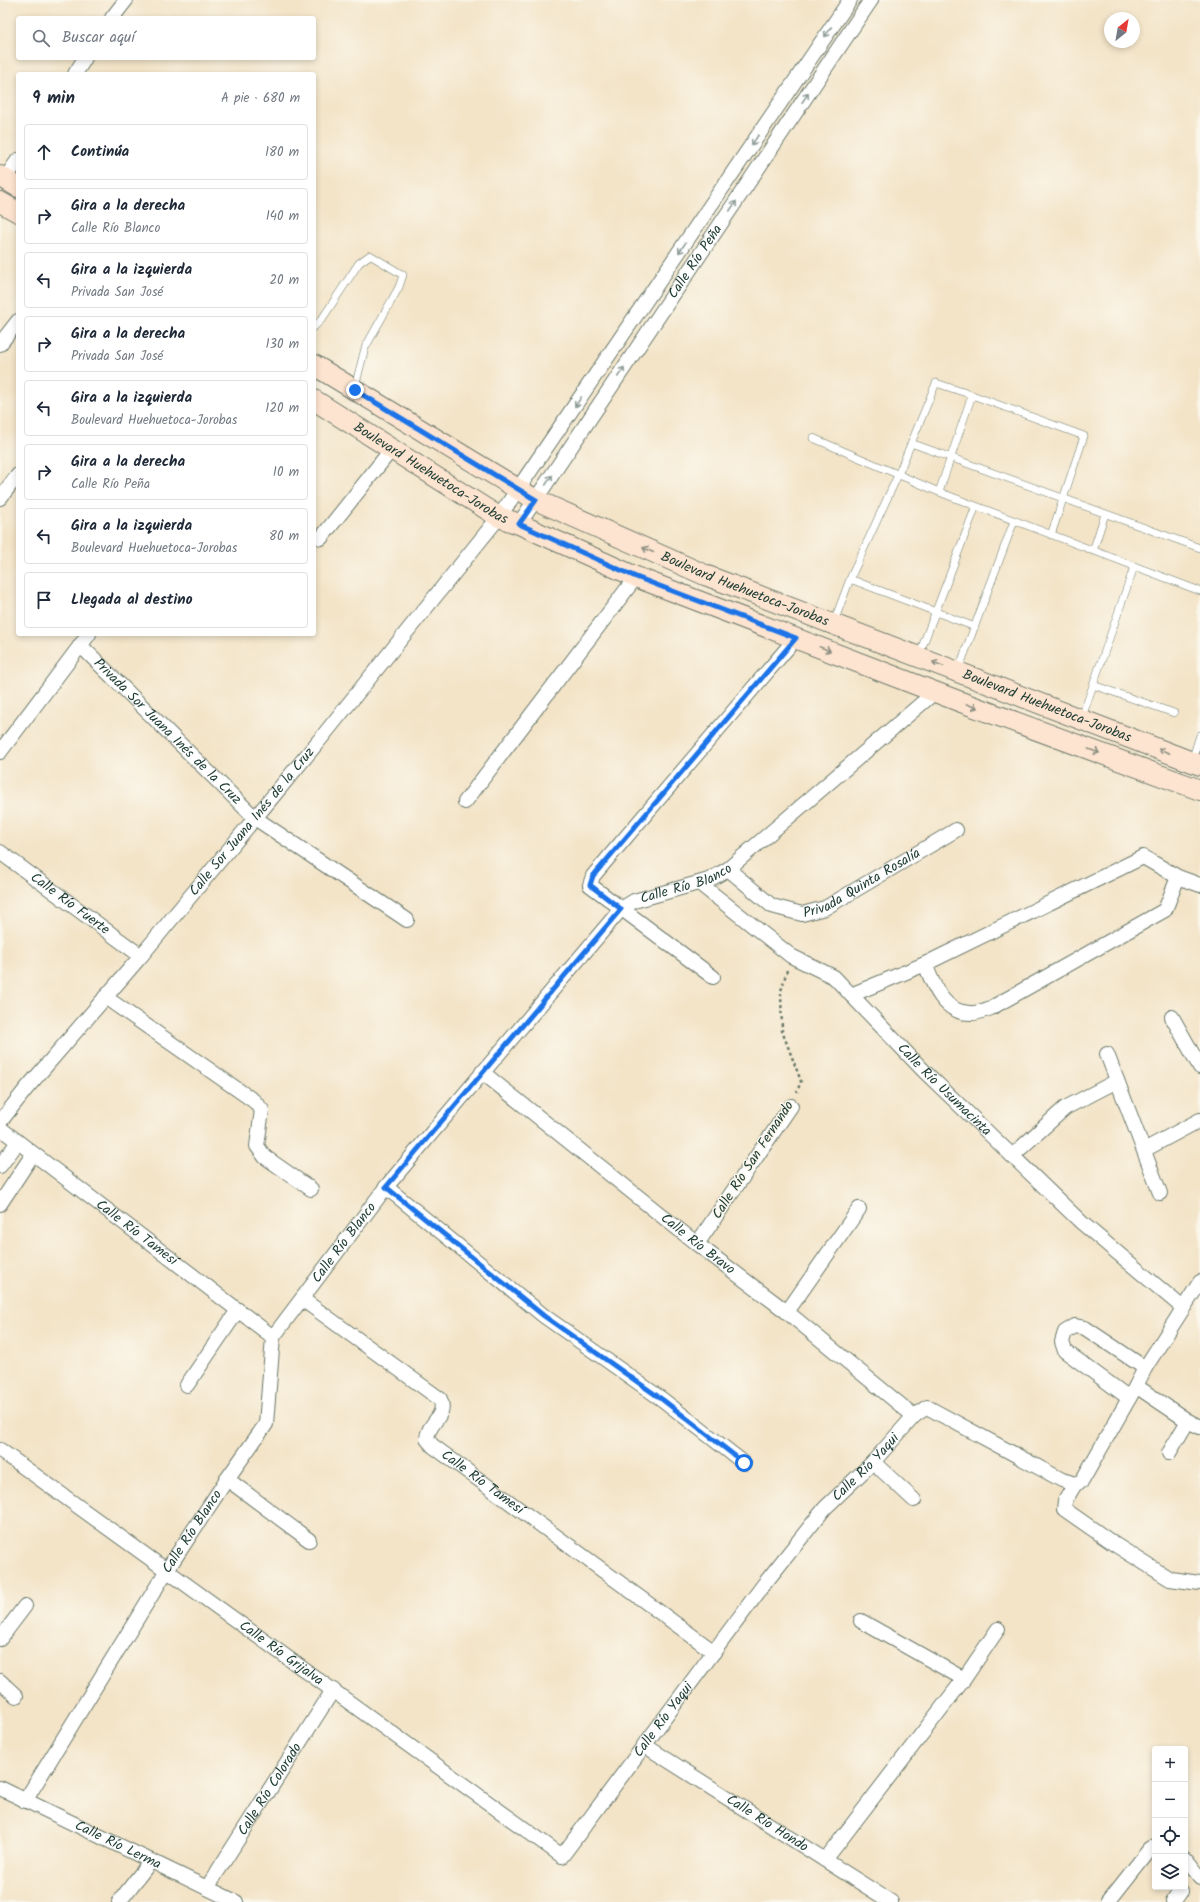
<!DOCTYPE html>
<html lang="es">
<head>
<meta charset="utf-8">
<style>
	body { margin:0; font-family:Kalam,sans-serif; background:#f2f2f3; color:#1f2937 }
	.controls { position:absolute; right:12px; bottom:12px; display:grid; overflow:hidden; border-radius:4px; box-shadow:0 2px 6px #0003 }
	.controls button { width:36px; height:36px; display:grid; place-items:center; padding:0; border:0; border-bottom:1px solid #e0e1e3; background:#fff; color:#1f2937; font:20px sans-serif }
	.compass { position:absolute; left:1104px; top:12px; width:36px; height:36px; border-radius:50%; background:#fff; box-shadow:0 2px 6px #0003; rotate:31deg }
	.stop { position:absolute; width:12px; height:12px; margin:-9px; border:3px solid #1a73e8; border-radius:50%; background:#fff }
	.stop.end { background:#1a73e8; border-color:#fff; box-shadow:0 1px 4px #0008 }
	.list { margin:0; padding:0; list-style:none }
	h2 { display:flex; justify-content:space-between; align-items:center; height:52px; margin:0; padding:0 16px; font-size:17px }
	h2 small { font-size:13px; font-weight:400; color:#747a83 }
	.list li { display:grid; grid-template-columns:26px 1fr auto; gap:12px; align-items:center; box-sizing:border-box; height:56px; margin:0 8px 8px; padding:0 8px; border:1px solid #e0e1e3; border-radius:4px }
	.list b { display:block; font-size:15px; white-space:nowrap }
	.list p { margin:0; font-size:13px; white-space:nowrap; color:#747a83 }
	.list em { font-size:13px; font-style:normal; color:#747a83 }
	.icon { flex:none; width:22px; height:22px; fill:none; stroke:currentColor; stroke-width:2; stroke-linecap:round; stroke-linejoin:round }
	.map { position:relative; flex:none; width:1200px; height:1902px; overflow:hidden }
	.search { position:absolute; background:#fff; box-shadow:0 2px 6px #0003; left:16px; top:16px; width:300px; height:44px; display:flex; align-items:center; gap:10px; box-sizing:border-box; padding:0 14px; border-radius:4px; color:#747a83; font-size:15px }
	.panel { position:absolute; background:#fff; box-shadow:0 2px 6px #0003; left:16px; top:72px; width:300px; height:564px; border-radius:4px }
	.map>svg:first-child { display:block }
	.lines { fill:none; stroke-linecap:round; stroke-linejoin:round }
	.service-casing { stroke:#697768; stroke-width:8 }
	.minor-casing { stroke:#697768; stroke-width:16 }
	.secondary-casing { stroke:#697768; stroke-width:22 }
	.path { stroke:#697768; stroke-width:2.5; stroke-dasharray:3 3; stroke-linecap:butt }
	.service { stroke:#fff; stroke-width:7 }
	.minor { stroke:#fff; stroke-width:14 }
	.secondary { stroke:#fde4d0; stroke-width:20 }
	.oneway { stroke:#8f9e9a }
	.oneway2 { stroke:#8e9082 }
	.route { stroke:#1a73e8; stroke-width:5 }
	.labels { text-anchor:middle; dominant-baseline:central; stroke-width:3; stroke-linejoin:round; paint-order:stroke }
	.street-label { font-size:14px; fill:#1f3d34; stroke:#fbf7ec }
</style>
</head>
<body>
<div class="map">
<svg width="1200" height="1902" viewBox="0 0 1200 1902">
	<rect width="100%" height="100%" fill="#fbf7ec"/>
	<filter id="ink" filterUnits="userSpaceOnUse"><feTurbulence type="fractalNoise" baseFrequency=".025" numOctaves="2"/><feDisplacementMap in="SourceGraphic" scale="8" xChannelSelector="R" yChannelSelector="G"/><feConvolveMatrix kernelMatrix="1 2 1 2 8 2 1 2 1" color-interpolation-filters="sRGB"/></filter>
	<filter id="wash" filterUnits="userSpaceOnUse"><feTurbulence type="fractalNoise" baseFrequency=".012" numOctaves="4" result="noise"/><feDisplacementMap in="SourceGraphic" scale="16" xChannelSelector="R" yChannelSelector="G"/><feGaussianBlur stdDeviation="0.9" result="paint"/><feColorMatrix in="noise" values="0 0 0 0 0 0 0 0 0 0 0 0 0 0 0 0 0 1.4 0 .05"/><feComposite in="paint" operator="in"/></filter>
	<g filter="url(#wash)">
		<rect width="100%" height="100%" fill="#f3e4c8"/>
	</g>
	<g filter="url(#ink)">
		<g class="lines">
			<g class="service-casing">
				<path id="service" d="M314 327 322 319 359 263 370 255 403 275 399 287 365 348 355 387
					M972 395 936 383 898 475 850 579 975 627
					M813 438 939 492
					M911 443 1200 548
					M1051 535 1084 436 972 395 939 492 1200 591
					M1093 551 1105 514
					M834 622 850 579
					M919 655 976 506
					M958 671 1014 521
					M1093 685 1174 713
					M1082 717 1134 567
					M1192 760 1200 735"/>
			</g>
			<g class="minor-casing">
				<g id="minor">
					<path d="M112 18 126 0"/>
					<path d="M75 74 85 58"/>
					<path d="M5 179 18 160"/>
					<path d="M0 344 18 321"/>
					<path d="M0 498 18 475"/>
					<path id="s1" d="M519 524 871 0"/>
					<path d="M321 538 391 450"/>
					<path id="s2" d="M80 645 255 818 407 920"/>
					<path d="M0 752 89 634"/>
					<path d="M465 802 636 577"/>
					<path id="s3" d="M0 852 141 956"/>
					<path id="s4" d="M728 869 772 906 802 914 825 908 956 830"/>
					<path d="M1178 877 1165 910 991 1008C985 1010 976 1014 970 1013 943 1013 933 984 925 964L1143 857 1178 877 1200 885"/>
					<path id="s5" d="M699 883 791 956 834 977 924 1071 1082 1223 1183 1308"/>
					<path d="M713 977 590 885 593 876 609 857 796 638"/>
					<path d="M851 995 925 964"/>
					<path d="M105 997 254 1101 262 1110 257 1146 265 1157 311 1189"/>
					<path d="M1172 1017 1200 1067"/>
					<path d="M1107 1054 1160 1193"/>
					<path id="s6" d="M482 1072 697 1244 787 1312 914 1416"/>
					<path id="s7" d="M0 1122 26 1089 141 956 322 737 499 517 850 0"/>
					<path id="s8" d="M0 1128 273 1337"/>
					<path d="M1144 1150 1200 1120"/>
					<path d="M1012 1156 1065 1108 1117 1081"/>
					<path d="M0 1166 18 1142"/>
					<path d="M386 1187 544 1316 663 1400 744 1463"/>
					<path d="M0 1204 33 1154"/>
					<path d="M697 1244 791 1106"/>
					<path id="s9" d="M302 1299 440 1399C448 1416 427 1423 427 1439L433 1446 714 1652"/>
					<path d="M787 1312 859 1209"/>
					<path d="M187 1385 238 1310"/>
					<path d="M1136 1386 1188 1421 1200 1427"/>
					<path d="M1129 1398 1065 1351 1062 1342 1065 1332 1075 1326 1085 1328 1145 1368"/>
					<path id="s10" d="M0 1450 562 1856 765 1583 825 1508 873 1462 914 1416 927 1407 1062 1480 1075 1484 1082 1481 1136 1386 1145 1368 1200 1282"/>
					<path d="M1169 1453 1188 1421"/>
					<path d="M873 1462 914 1500"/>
					<path d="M227 1479 309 1540"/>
					<path d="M1075 1484 1065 1501 1064 1509 1114 1544 1170 1579 1200 1583"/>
					<path d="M861 1621 964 1679"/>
					<path d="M0 1639 25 1606"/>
					<path d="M0 1681 16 1696"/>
					<path id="s11" d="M644 1745 891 1902"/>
					<path id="s12" d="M0 1788 236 1902"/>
					<path id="s13" d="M25 1801 167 1570 227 1479 266 1424 273 1337 386 1187 621 909 634 901 709 880 728 869 935 692"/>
					<path d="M1185 1858 1200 1877"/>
					<path d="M825 1860 964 1679 998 1629"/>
					<path id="s14" d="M207 1888 333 1690"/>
					<path d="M119 1902 150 1862"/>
					<path d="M1108 1902 1149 1850 1155 1846"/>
					<path d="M1173 1902 1180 1892"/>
				</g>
			</g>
			<g class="secondary-casing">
				<g id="secondary">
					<path d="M0 176 18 187"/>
					<path d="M0 202 18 212"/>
					<path id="s15" d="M314 365 536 500 705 575 1200 765"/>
					<path id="s16" d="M314 400 499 517 519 524 636 577 961 702 1200 790"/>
				</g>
			</g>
			<path class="path" d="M787 970 781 991 782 1031 801 1081 797 1092"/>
			<use href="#service" class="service"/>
			<use href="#minor" class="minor"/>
			<use href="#secondary" class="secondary"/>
		</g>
		<defs><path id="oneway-shaft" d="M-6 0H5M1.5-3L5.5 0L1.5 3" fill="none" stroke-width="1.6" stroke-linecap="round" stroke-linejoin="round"/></defs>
		<g class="oneway">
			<use href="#oneway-shaft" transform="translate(828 32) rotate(124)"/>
			<use href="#oneway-shaft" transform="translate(805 98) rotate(-56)"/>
			<use href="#oneway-shaft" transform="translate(755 140) rotate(124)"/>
			<use href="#oneway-shaft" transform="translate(733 206) rotate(-56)"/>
			<use href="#oneway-shaft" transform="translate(682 248) rotate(124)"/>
			<use href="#oneway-shaft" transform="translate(621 372) rotate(-56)"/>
			<use href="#oneway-shaft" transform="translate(578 402) rotate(124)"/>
			<use href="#oneway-shaft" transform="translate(549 480) rotate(-56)"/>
		</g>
		<g class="oneway2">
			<use href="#oneway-shaft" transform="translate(648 550) rotate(-156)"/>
			<use href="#oneway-shaft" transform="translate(825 649) rotate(21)"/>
			<use href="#oneway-shaft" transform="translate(938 664) rotate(-159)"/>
			<use href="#oneway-shaft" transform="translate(972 706) rotate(20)"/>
			<use href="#oneway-shaft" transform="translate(1094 751) rotate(20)"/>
			<use href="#oneway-shaft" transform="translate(1164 751) rotate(-159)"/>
		</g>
	</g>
	<g class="lines" filter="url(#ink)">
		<path class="route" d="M355 390 536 500 519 524 636 577 796 638 593 876 590 885 621 909 386 1187 544 1316 663 1400 744 1463"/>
	</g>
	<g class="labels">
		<g class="street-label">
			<text stroke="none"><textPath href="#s1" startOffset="316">Calle Río Peña</textPath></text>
			<text stroke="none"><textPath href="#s16" startOffset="138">Boulevard Huehuetoca-Jorobas</textPath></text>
			<text stroke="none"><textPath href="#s15" startOffset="487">Boulevard Huehuetoca-Jorobas</textPath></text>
			<text stroke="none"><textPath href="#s15" startOffset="811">Boulevard Huehuetoca-Jorobas</textPath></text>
			<text stroke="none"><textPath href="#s2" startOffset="123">Privada Sor Juana Inés de la Cruz</textPath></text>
			<text stroke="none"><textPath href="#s7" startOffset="392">Calle Sor Juana Inés de la Cruz</textPath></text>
			<text stroke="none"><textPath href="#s4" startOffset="156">Privada Quinta Rosalía</textPath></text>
			<text stroke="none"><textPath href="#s13" startOffset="1157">Calle Río Blanco</textPath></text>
			<text stroke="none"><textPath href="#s3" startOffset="87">Calle Río Fuerte</textPath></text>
			<text stroke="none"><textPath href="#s5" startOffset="323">Calle Río Usumacinta</textPath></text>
			<text transform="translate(753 1160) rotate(-57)">Calle Río San Fernando</text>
			<text stroke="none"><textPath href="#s8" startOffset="172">Calle Río Tamesí</textPath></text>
			<text stroke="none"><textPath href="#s13" startOffset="653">Calle Río Blanco</textPath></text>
			<text stroke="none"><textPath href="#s6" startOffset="276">Calle Río Bravo</textPath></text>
			<text stroke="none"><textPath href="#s10" startOffset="1187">Calle Río Yaqui</textPath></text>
			<text stroke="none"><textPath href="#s9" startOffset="285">Calle Río Tamesí</textPath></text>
			<text stroke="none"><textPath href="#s13" startOffset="317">Calle Río Blanco</textPath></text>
			<text stroke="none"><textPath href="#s10" startOffset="347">Calle Río Grijalva</textPath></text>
			<text stroke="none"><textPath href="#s10" startOffset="863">Calle Río Yaqui</textPath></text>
			<text stroke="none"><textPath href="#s14" startOffset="117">Calle Río Colorado</textPath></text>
			<text stroke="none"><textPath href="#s11" startOffset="146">Calle Río Hondo</textPath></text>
			<text stroke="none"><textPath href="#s12" startOffset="131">Calle Río Lerma</textPath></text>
		</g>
	</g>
</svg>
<div class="controls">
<button>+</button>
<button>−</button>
<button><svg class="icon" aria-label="locate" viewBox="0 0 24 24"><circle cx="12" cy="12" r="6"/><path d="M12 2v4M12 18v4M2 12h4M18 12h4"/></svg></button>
<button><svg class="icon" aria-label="layers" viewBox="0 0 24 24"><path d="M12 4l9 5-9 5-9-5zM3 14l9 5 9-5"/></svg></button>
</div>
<svg class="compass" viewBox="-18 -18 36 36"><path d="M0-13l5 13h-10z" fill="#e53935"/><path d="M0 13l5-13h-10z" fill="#747a83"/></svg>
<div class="stop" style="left:744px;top:1463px"></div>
<div class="stop end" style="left:355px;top:390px"></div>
<div class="search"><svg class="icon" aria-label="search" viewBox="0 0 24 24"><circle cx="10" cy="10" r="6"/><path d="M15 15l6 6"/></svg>Buscar aquí</div>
<section class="panel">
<h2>9 min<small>A pie · 680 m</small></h2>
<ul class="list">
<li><svg class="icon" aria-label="ahead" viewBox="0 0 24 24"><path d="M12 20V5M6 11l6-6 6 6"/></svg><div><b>Continúa</b></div><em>180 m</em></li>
<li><svg class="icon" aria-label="right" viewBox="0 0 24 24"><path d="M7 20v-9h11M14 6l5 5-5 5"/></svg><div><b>Gira a la derecha</b><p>Calle Río Blanco</p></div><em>140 m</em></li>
<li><svg class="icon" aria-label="left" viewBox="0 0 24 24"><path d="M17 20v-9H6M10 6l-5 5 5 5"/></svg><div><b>Gira a la izquierda</b><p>Privada San José</p></div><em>20 m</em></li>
<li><svg class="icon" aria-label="right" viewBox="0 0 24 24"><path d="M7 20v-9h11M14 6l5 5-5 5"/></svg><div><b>Gira a la derecha</b><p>Privada San José</p></div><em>130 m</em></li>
<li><svg class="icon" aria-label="left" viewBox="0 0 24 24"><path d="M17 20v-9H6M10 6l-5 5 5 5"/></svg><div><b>Gira a la izquierda</b><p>Boulevard Huehuetoca-Jorobas</p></div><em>120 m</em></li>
<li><svg class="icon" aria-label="right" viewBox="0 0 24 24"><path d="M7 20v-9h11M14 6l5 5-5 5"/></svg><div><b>Gira a la derecha</b><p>Calle Río Peña</p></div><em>10 m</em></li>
<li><svg class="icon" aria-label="left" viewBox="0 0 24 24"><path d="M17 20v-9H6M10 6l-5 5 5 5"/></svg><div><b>Gira a la izquierda</b><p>Boulevard Huehuetoca-Jorobas</p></div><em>80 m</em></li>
<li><svg class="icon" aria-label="arrive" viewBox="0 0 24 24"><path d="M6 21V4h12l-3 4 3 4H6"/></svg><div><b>Llegada al destino</b></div></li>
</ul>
</section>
</div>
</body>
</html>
